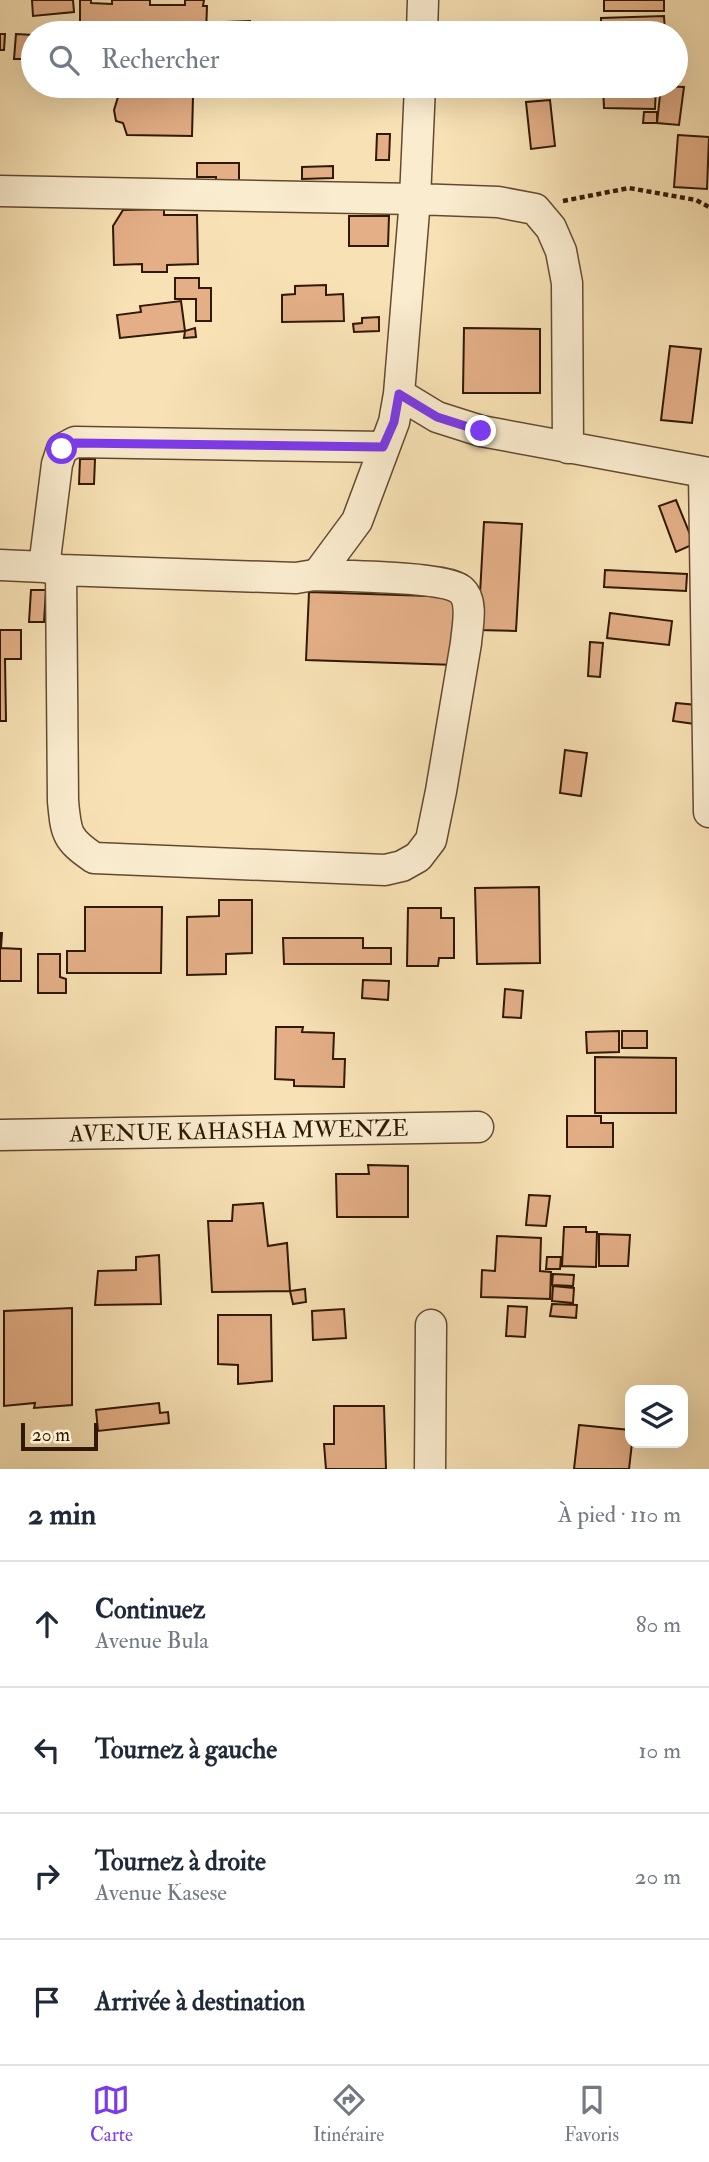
<!DOCTYPE html>
<html lang="fr">
<head>
<meta charset="utf-8">
<style>
	body { margin:0; font-family:"IM FELL Double Pica",serif; background:#f2f2f3; color:#1f2937 }
	.controls { position:absolute; right:21px; bottom:21px; display:grid; overflow:hidden; border-radius:14px; box-shadow:0 7px 28px #0002 }
	.controls button { width:63px; height:63px; display:grid; place-items:center; padding:0; border:0; border-bottom:2px solid #e0e1e3; background:#fff; color:#1f2937; font:35px sans-serif }
	.scale { position:absolute; left:21px; bottom:18px; width:77px; box-sizing:border-box; padding-left:7px; border:4px solid #301802; border-top:0; font-size:19px; line-height:24px; white-space:nowrap; color:#301802; -webkit-text-stroke:5px #faeccf; paint-order:stroke }
	.stop { position:absolute; width:21px; height:21px; margin:-16px; border:5px solid #7c3aed; border-radius:50%; background:#fff }
	.stop.end { background:#7c3aed; border-color:#fff; box-shadow:0 2px 7px #0008 }
	.list { margin:0; padding:0; list-style:none }
	h2 { display:flex; justify-content:space-between; align-items:center; height:91px; margin:0; padding:0 28px; font-size:30px }
	h2 small { font-size:23px; font-weight:400; color:#747a83 }
	.list li { display:grid; grid-template-columns:46px 1fr auto; gap:21px; align-items:center; box-sizing:border-box; height:126px; padding:0 28px; border-top:2px solid #e0e1e3 }
	.list b { display:block; font-size:26px; white-space:nowrap }
	.list p { margin:0; font-size:23px; white-space:nowrap; color:#747a83 }
	.list em { font-size:23px; font-style:normal; color:#747a83 }
	.icon { flex:none; width:38px; height:38px; fill:none; stroke:currentColor; stroke-width:2; stroke-linecap:round; stroke-linejoin:round }
	.map { position:relative; flex:none; width:709px; height:1469px; overflow:hidden }
	.search { position:absolute; background:#fff; box-shadow:0 7px 28px #0002; left:21px; right:21px; top:21px; height:77px; display:flex; align-items:center; gap:18px; box-sizing:border-box; padding:0 24px; border-radius:38px; color:#747a83; font-size:26px }
	.sheet { height:595px; background:#fff }
	nav { display:flex; justify-content:space-around; align-items:center; box-sizing:border-box; height:98px; border-top:2px solid #e0e1e3; background:#fff; font-size:19px; color:#747a83 }
	nav a { display:grid; justify-items:center; gap:4px }
	nav .on { color:#7c3aed }
	.map>svg:first-child { display:block }
	.building { fill:#e4af87; stroke:#301802; stroke-width:2 }
	.lines { fill:none; stroke-linecap:round; stroke-linejoin:round }
	.minor-casing { stroke:#624a2f; stroke-width:33 }
	.path { stroke:#301802; stroke-width:4.5; stroke-dasharray:5 3.5; stroke-linecap:butt }
	.minor { stroke:#faeccf; stroke-width:30 }
	.route { stroke:#7c3aed; stroke-width:9 }
	.labels { text-anchor:middle; dominant-baseline:central; stroke-width:7; stroke-linejoin:round; paint-order:stroke }
	.street-label { font-size:23px; fill:#301802; stroke:#faeccf }
</style>
</head>
<body>
<div class="map">
<svg width="709" height="1469" viewBox="0 0 709 1469">
	<rect width="100%" height="100%" fill="#f8e2b5"/>
	<filter id="stains"><feTurbulence type="fractalNoise" baseFrequency=".00286" numOctaves="4"/><feColorMatrix values="0 0 0 0 .2 0 0 0 0 .09 0 0 0 0 .02 0 0 0 .5 -.17"/></filter>
	<radialGradient id="worn" r=".72"><stop offset=".6" stop-color="#630" stop-opacity="0"/><stop offset="1" stop-color="#630" stop-opacity=".3"/></radialGradient>
	<path class="building" d="M32 0H73L74 12 33 16Z
		M80 0H91V3L112 4V0H150V5H185V0H204L203 6H207L206 33H90V29H80Z
		M604 0H664V11H604Z
		M664 16 665 33H601V18Z
		M250 21 251 33H217V28L226 27V22Z
		M0 34H5L4 50H0Z
		M16 34 33 35V59H14Z
		M118 86H165V96H193L192 136 127 135 123 123 116 121 114 110 118 97Z
		M252 86H296L281 92Z
		M524 86H550L551 93 525 94Z
		M603 86H656L655 109 604 108Z
		M661 86 684 87 679 125 657 123Z
		M550 100 555 146 531 149 526 102Z
		M644 112H657V123H643Z
		M377 134H390L389 160H376Z
		M678 135 709 137 707 189 674 187Z
		M197 163H239V183H216V177H197Z
		M333 166V178L302 179V167Z
		M164 209V215H197L198 264 167 265V272H142V264L114 265 113 226 123 210Z
		M349 216H389L388 246H349Z
		M175 278H199V288H211V321H196V299H175Z
		M326 285V295L343 294 344 321 282 322V295L295 294V286Z
		M181 301 185 331 120 338 117 315 141 312 140 306Z
		M379 317V331L354 332 353 324 362 323V318Z
		M195 328 196 337 184 338 185 331Z
		M464 328 540 329V393H463Z
		M670 346 701 349 692 423 661 420Z
		M80 459H95L94 484H79Z
		M676 500 694 544 676 552 659 506Z
		M484 522 522 524 516 631 478 630Z
		M605 570 687 574 686 591 604 587Z
		M31 590H46L44 622H29Z
		M309 592 459 597 456 665 306 660Z
		M610 613 672 621 669 645 607 638Z
		M0 630H21V659H5L6 721H0Z
		M590 642 603 643 600 677 588 676Z
		M676 703 697 705 695 724 673 721Z
		M565 750 587 753 581 796 560 793Z
		M539 887 540 963 477 964 475 888Z
		M219 900H252V953L226 954V974L187 975V917L219 916Z
		M85 907H162L161 973H67V951H85Z
		M408 908H441V918H454V958H439L438 966H407Z
		M0 933H2L1 948 21 949V981H0Z
		M283 938H363V948H391V964H284Z
		M38 954H60V977L66 979V993H38Z
		M363 980 389 981 388 1000 362 998Z
		M505 989 523 991 521 1018 503 1017Z
		M276 1027H303L302 1032 334 1033 333 1059H345L344 1087 294 1086V1080L275 1079Z
		M619 1031V1052L587 1053 586 1032Z
		M622 1031H647V1048H622Z
		M595 1057 676 1058V1113H595Z
		M567 1116H601V1123H613V1147H567Z
		M368 1165 408 1166V1217H337L336 1174H369Z
		M529 1195 550 1196 546 1226 526 1225Z
		M263 1203 268 1246 287 1243 290 1291 212 1292 208 1221H232L233 1205Z
		M564 1227H586V1232H597L596 1267 562 1266Z
		M599 1234 630 1235 628 1266H599Z
		M497 1236 541 1238 540 1271 551 1272 550 1299 481 1297 482 1270 495 1271Z
		M159 1255 161 1304 95 1305 98 1271 136 1270V1257Z
		M547 1257H561L560 1269H546Z
		M553 1274 574 1275 573 1286 552 1285Z
		M553 1286 574 1288 573 1303 552 1301Z
		M305 1289 306 1302 293 1304 290 1291Z
		M552 1304 577 1305 576 1318 550 1316Z
		M508 1306 527 1307 525 1337 506 1336Z
		M72 1308V1405L34 1408 35 1403 4 1406V1311Z
		M344 1309 346 1338 313 1340 312 1311Z
		M218 1315H271L272 1381 238 1384V1365L218 1364Z
		M159 1403 160 1413 168 1412 169 1423 98 1431 96 1410Z
		M334 1406H384L386 1469H326L324 1444H334Z
		M579 1425 630 1430V1443H632L629 1469H574Z"/>
	<g class="lines">
		<g class="minor-casing">
			<path id="minor" d="M422 33 423 0
				M0 191 415 199 498 202 535 209 551 228 561 251 567 283 568 448
				M399 394 437 417 481 431 709 473
				M704 473 709 812
				M0 565 44 567 61 570 296 578 314 575 320 571 357 521 394 422 399 394 415 199 420 86
				M44 567 57 464 62 449 75 442 383 447
				M61 570 63 801C66 833 66 839 94 858L385 870 402 866 418 857 431 840 441 791 466 643C467 628 474 601 461 590 445 576 339 576 314 575
				M0 1135 478 1127
				M430 1469 431 1325"/>
		</g>
		<path class="path" d="M563 201 629 188 696 200 709 207"/>
		<use href="#minor" class="minor"/>
	</g>
	<g class="lines">
		<path class="route" d="M62 449 75 443 383 447 394 422 399 394 437 417 481 431"/>
	</g>
	<g class="labels">
		<g class="street-label">
			<text transform="translate(239 1131) rotate(-1)">AVENUE KAHASHA MWENZE</text>
		</g>
	</g>
	<rect width="100%" height="100%" filter="url(#stains)"/>
	<rect width="100%" height="100%" fill="url(#worn)"/>
</svg>
<div class="controls">
<button><svg class="icon" aria-label="layers" viewBox="0 0 24 24"><path d="M12 4l9 5-9 5-9-5zM3 14l9 5 9-5"/></svg></button>
</div>
<div class="scale">20 m</div>
<div class="stop" style="left:62px;top:449px"></div>
<div class="stop end" style="left:481px;top:431px"></div>
<div class="search"><svg class="icon" aria-label="search" viewBox="0 0 24 24"><circle cx="10" cy="10" r="6"/><path d="M15 15l6 6"/></svg>Rechercher</div>
</div>
<section class="sheet">
<h2>2 min<small>À pied · 110 m</small></h2>
<ul class="list">
<li><svg class="icon" aria-label="ahead" viewBox="0 0 24 24"><path d="M12 20V5M6 11l6-6 6 6"/></svg><div><b>Continuez</b><p>Avenue Bula</p></div><em>80 m</em></li>
<li><svg class="icon" aria-label="left" viewBox="0 0 24 24"><path d="M17 20v-9H6M10 6l-5 5 5 5"/></svg><div><b>Tournez à gauche</b></div><em>10 m</em></li>
<li><svg class="icon" aria-label="right" viewBox="0 0 24 24"><path d="M7 20v-9h11M14 6l5 5-5 5"/></svg><div><b>Tournez à droite</b><p>Avenue Kasese</p></div><em>20 m</em></li>
<li><svg class="icon" aria-label="arrive" viewBox="0 0 24 24"><path d="M6 21V4h12l-3 4 3 4H6"/></svg><div><b>Arrivée à destination</b></div></li>
</ul>
</section>
<nav>
<a class="on"><svg class="icon" aria-label="map" viewBox="0 0 24 24"><path d="M3 6l6-2 6 2 6-2v14l-6 2-6-2-6 2zM9 4v14M15 6v14"/></svg>Carte</a>
<a><svg class="icon" aria-label="directions" viewBox="0 0 24 24"><path d="M12 3l9 9-9 9-9-9zM9 14v-3h6M13 9l2 2-2 2"/></svg>Itinéraire</a>
<a><svg class="icon" aria-label="saved" viewBox="0 0 24 24"><path d="M7 4h10v16l-5-4-5 4z"/></svg>Favoris</a>
</nav>
</body>
</html>
